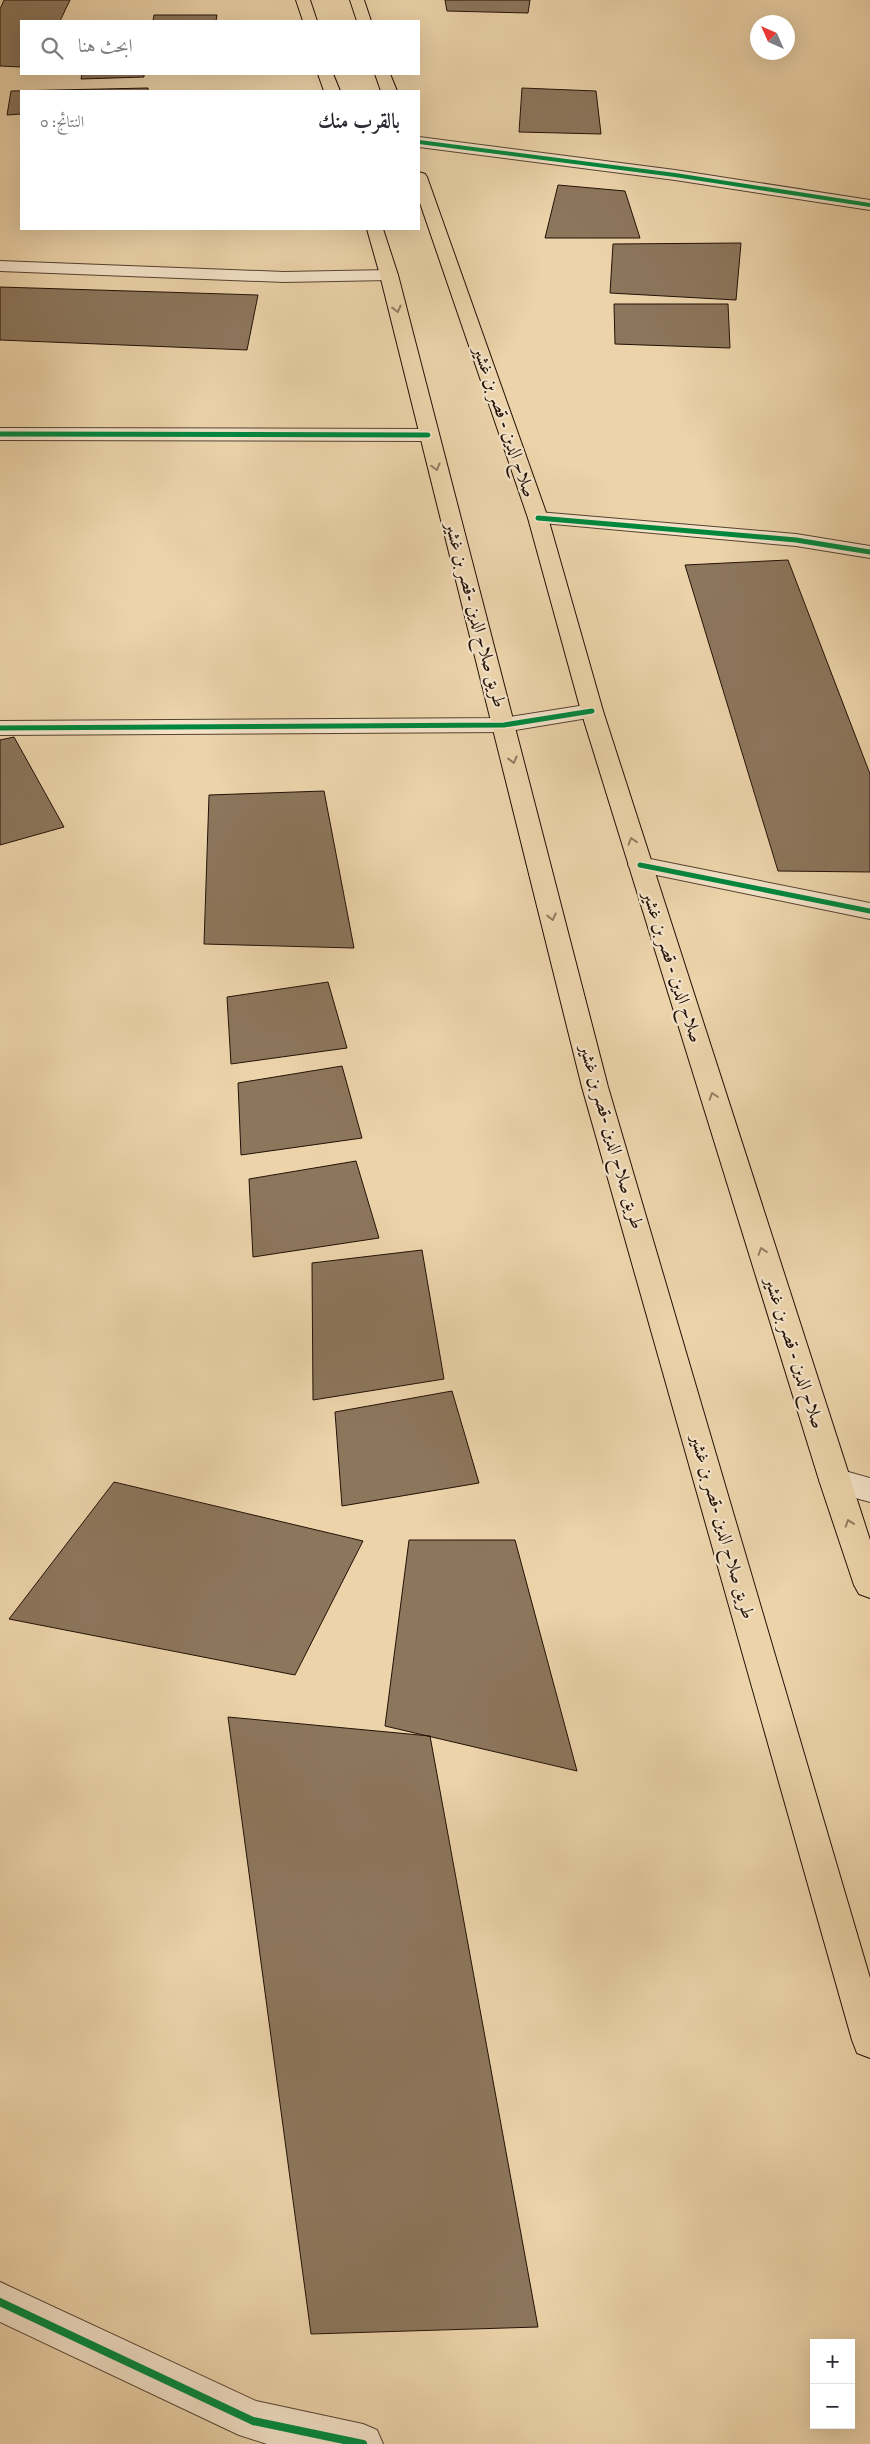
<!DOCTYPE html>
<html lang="ar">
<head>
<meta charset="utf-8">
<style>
	body { margin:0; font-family:"IM FELL DW Pica",Amiri,serif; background:#f7f7f7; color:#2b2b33; direction:rtl }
	.controls { position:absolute; right:15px; bottom:15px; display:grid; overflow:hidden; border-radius:0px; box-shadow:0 5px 20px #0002 }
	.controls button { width:45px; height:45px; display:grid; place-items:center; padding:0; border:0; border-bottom:1px solid #e1e1e2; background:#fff; color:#2b2b33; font:25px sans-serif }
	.compass { position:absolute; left:750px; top:15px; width:45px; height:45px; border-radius:50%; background:#fff; box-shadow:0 5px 20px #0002; rotate:315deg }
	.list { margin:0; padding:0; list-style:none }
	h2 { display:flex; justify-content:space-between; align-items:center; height:65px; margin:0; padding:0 20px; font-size:21px }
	h2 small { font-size:16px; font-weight:400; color:#7c7c81 }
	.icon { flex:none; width:28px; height:28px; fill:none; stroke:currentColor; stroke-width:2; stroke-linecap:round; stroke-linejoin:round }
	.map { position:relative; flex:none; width:870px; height:2444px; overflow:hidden; direction:ltr }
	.search { position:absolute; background:#fff; box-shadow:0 5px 20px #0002; left:20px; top:20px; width:400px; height:55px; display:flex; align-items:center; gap:12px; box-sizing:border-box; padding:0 18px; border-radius:0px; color:#7c7c81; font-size:19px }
	.panel { position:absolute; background:#fff; box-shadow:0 5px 20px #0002; left:20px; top:90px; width:400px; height:140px; border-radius:0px; direction:rtl }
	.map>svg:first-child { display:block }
	.building { fill:#8c765c; stroke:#231107 }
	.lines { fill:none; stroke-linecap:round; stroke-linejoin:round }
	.minor-casing { stroke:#554230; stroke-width:2 }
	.trunk-casing { stroke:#231107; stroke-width:2 }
	.minor { fill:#f3e2c8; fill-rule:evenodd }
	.trunk { fill:#ecd3aa; fill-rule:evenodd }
	.cycleway-far2-casing { stroke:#f3e2c8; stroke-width:5.5 }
	.cycleway-far1-casing { stroke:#f3e2c8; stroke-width:8 }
	.cycleway-casing { stroke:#f3e2c8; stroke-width:11 }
	.cycleway-far2 { stroke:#00873e; stroke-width:4 }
	.cycleway-far1 { stroke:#00873e; stroke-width:5 }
	.cycleway { stroke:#00873e; stroke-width:8 }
	.oneway { stroke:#927c61 }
	.labels { text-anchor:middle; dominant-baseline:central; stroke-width:4.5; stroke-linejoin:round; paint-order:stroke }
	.street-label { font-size:18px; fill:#231107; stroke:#f3e2c8 }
</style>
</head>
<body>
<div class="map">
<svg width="870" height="2444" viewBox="0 0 870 2444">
	<rect width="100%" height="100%" fill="#ecd3aa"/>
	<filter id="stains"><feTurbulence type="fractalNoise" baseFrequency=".004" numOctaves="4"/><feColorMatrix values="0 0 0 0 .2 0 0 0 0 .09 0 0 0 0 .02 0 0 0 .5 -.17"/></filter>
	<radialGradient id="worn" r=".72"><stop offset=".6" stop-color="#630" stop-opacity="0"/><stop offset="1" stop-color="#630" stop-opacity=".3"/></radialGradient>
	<path class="building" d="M4 0H70L60 21H21V67L0 66V9Z
		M445 0H530L528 13 447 11Z
		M154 15H217L216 21H153Z
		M82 74H144V77L81 79Z
		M148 88V91H21V114L7 115 11 91Z
		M522 88 596 91 601 134 519 132Z
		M558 185 625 191 640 238H545Z
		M741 243 736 300 610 293 613 244Z
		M0 287 258 295 247 350 0 340Z
		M614 304H728L730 348 615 344Z
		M788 560 870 774V872L778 871 685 565Z
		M14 737 64 827 0 845V740Z
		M324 791 354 948 204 944 209 795Z
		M328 982 347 1048 231 1064 227 997Z
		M342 1066 362 1138 241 1155 238 1083Z
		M356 1161 379 1238 253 1257 249 1179Z
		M422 1250 444 1379 313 1400 312 1263Z
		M452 1391 479 1483 342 1506 335 1412Z
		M114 1482 363 1541 295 1675 9 1619Z
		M409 1540H515L577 1771 385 1726Z
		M228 1717 430 1736 538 2327 311 2334Z"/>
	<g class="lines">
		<g class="minor-casing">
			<path id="minor" d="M419 137 675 170 870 200V210L675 180 419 147Z
				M0 261 284 272 389 270 395 271 398 275 395 279 389 280 284 282 0 271Z
				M0 428 428 429 435 431 438 435 435 439 428 441 0 440Z
				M538 512 796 534 870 546V558L796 546 531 522 528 518 531 514Z
				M592 704 600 706 603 711 600 716 504 732 0 735V721L504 718Z
				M640 857 870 903V919L632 870 628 865 632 860Z
				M834 1468 870 1478V1502L823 1489 819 1480 823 1471Z
				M0 2282 256 2401 363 2424 377 2430 383 2444H267L239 2435 0 2322Z"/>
		</g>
		<g class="trunk-casing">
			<path id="trunk" d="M296 0H310L317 21H303Z
				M350 0H364L371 21H357Z
				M318 74H333L340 91H324Z
				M375 74H390L397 91H381Z
				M419 172 425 174 427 177 548 518 603 711 870 1540V1598L859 1594 854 1585 819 1480 581 711 528 518 419 200Z
				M367 229H383L398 275 608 1087 870 1978V2058L857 2053 852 2040 582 1087 380 275Z"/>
		</g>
		<use href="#minor" class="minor"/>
		<use href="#trunk" class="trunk"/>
		<g class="cycleway-far2-casing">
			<path id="cycleway-far2" d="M419 142 675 175 870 205"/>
		</g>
		<g class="cycleway-far1-casing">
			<path id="cycleway-far1" d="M0 434 428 435
				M538 518 796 540 870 552
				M0 728 504 725 592 711
				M640 865 870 911"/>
		</g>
		<g class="cycleway-casing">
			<path id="cycleway" d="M0 2302 253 2421 363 2444"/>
		</g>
		<use href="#cycleway-far2" class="cycleway-far2"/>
		<use href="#cycleway-far1" class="cycleway-far1"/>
		<use href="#cycleway" class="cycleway"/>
	</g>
	<defs><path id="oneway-chevron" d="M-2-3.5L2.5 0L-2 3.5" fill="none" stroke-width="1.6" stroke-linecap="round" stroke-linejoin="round" transform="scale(1.25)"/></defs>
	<g class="oneway">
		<use href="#oneway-chevron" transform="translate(397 309) rotate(76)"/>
		<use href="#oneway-chevron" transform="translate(436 467) rotate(75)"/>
		<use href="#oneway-chevron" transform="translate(513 760) rotate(76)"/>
		<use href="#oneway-chevron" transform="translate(632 841) rotate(-107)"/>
		<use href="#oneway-chevron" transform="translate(552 917) rotate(76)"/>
		<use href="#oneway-chevron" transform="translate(713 1096) rotate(-108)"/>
		<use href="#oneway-chevron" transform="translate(762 1251) rotate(-108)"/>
		<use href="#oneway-chevron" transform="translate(849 1523) rotate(-109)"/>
	</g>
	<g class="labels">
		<g class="street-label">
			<text transform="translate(504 422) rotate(71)">صلاح الدين - قصر بن غشير</text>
			<text transform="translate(475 615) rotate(75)">طريق صلاح الدين -قصر بن غشير</text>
			<text transform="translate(672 967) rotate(72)">صلاح الدين - قصر بن غشير</text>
			<text transform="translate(611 1137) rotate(74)">طريق صلاح الدين -قصر بن غشير</text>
			<text transform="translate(794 1353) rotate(72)">صلاح الدين - قصر بن غشير</text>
			<text transform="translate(722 1527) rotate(74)">طريق صلاح الدين -قصر بن غشير</text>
		</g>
	</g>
	<rect width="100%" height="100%" filter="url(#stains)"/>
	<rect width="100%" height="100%" fill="url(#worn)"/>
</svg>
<div class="controls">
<button>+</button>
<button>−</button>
</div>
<svg class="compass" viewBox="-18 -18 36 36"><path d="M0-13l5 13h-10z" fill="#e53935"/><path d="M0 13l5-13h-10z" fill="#7c7c81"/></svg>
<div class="search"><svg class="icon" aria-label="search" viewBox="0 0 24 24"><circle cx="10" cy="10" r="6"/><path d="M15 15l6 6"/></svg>ابحث هنا</div>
<section class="panel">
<h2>بالقرب منك<small>النتائج: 0</small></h2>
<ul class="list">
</ul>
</section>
</div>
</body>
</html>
